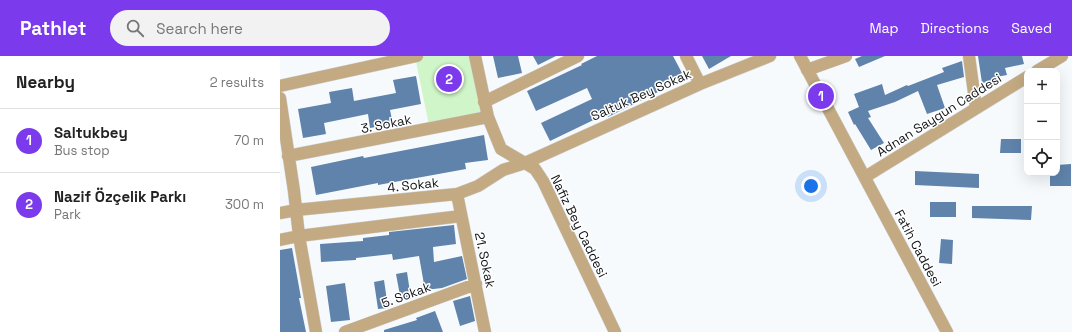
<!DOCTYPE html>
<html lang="en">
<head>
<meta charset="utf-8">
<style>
	body { margin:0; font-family:"Space Grotesk",sans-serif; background:#f2f2f2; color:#222 }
	.controls { position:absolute; right:12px; top:12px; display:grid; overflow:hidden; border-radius:8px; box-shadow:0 4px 16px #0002 }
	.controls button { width:36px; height:36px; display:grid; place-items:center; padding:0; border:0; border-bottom:1px solid #e0e0e0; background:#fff; color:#222; font:20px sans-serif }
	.you { position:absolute; left:531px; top:130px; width:14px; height:14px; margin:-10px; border:3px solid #fff; border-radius:50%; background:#1a73e8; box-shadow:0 0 0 6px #1a73e833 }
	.badge { display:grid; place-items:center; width:26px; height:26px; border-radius:50%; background:#7c3aed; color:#fff; font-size:13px; font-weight:700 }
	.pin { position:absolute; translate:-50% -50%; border:2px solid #fff; box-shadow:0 1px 4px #0006 }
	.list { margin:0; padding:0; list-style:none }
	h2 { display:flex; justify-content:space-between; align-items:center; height:52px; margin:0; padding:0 16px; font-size:17px }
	h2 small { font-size:13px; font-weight:400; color:#767676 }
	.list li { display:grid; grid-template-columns:26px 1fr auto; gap:12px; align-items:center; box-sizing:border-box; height:64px; padding:0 16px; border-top:1px solid #e0e0e0 }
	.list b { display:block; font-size:15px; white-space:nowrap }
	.list p { margin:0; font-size:13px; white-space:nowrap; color:#767676 }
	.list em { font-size:13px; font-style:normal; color:#767676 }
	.icon { flex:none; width:22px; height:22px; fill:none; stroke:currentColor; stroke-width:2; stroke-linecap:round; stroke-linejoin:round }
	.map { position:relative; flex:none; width:792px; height:276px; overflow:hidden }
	header { display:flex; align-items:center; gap:24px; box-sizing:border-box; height:56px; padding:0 20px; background:#7c3aed; color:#fff }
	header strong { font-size:19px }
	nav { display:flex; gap:22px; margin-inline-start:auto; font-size:14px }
	.search { width:280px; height:36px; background:#f2f2f2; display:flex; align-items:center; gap:10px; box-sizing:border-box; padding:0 14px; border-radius:22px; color:#767676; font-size:15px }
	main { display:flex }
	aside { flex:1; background:#fff }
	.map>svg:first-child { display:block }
	.green { fill:#cff5c8 }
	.building { fill:#5f83ab }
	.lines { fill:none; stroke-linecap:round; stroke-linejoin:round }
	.minor-casing { stroke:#d2d5d8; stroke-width:13 }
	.minor { stroke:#c3aa83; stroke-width:12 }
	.labels { text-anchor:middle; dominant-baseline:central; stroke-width:3; stroke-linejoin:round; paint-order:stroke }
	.street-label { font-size:13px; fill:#101316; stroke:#fff }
</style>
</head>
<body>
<header>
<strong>Pathlet</strong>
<div class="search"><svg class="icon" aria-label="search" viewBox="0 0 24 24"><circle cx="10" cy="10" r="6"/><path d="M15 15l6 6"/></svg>Search here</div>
<nav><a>Map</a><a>Directions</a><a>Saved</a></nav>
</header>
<main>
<aside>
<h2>Nearby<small>2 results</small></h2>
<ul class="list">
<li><span class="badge">1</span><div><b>Saltukbey</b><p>Bus stop</p></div><em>70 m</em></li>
<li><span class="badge">2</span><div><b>Nazif Özçelik Parkı</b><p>Park</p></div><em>300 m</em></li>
</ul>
</aside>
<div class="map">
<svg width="792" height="276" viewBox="0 0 792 276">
	<rect width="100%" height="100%" fill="#f7fafd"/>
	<path class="green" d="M137 0H195L208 61 150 74 135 1Z"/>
	<path class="building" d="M213 0H238L242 17 218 22Z
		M253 0H276L258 9Z
		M317 0H393L402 17 375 31 378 36 328 61 326 58 270 85 261 67 312 43 307 32 256 55 247 35 302 9 301 8Z
		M422 0H451L429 13Z
		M582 0H605L579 11 575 3Z
		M698 0H742L744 8 725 12 727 19 716 21 717 24 702 27Z
		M682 5 684 21 657 29 665 52 647 58 638 35 615 46 588 55 591 61 588 62 604 87 591 94 575 68 574 69 568 56 579 51 574 38 602 28 605 39 627 29 628 30 664 16 662 12Z
		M136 20 141 48 110 54 113 68 90 72 88 58 44 67 46 78 23 82 18 53 51 47 49 36 72 32 74 45 116 37 113 24Z
		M204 79 208 104 185 107 186 113 98 129V127L36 139 31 111 83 100 84 102Z
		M721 83H741V97H720Z
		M791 108V130H770V117H777V109Z
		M635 115 699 118V132L635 129Z
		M650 146H676V161H650Z
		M692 150H752L751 164 692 162Z
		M174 169 176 188 153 191 154 206 182 200 187 223 162 232 145 234 139 200 113 204 112 198 76 202V204L41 206 40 188 83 185V182L109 179V176Z
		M661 183 673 184 672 208 659 207Z
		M12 192 21 242H19L26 276H0V194Z
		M127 216 131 243 121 245 116 218Z
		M104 224 108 252 98 253 94 226Z
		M65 227 70 264 51 266 46 230Z
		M190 240 195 265 180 270 173 245Z
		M155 255 163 276H104V274L137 264 136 262Z"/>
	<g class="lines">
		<g class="minor-casing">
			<path id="minor" d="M195 0 208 61 221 93 255 113 263 125 335 276
				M406 0 420 28
				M520 0 667 276
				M689 0 696 52
				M527 14 566 0
				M757 15 782 0
				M0 30 137 0
				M0 42 14 135 19 180 36 276
				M204 46 298 0
				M8 100 208 61
				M585 121 747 21
				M177 138 205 276
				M0 157 16 154 177 138 198 130 223 114 245 107 420 28 490 0
				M0 184 19 180 181 160
				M65 276 196 228"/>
		</g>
		<use href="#minor" class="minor"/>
	</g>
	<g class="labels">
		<g class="street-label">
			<text transform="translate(361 39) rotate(-24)">Saltuk Bey Sokak</text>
			<text transform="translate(659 59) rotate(-32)">Adnan Saygun Caddesi</text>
			<text transform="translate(106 68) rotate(-11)">3. Sokak</text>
			<text transform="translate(133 129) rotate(-6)">4. Sokak</text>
			<text transform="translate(299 170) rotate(64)">Nafiz Bey Caddesi</text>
			<text transform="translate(638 192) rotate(62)">Fatih Caddesi</text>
			<text transform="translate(205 204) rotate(78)">21. Sokak</text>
			<text transform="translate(126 239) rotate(-20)">5. Sokak</text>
		</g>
	</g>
</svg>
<div class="controls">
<button>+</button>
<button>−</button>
<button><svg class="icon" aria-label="locate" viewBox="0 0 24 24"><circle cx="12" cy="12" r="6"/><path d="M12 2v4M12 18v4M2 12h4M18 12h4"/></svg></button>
</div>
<div class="you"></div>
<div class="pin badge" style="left:541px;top:40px">1</div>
<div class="pin badge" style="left:169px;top:23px">2</div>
</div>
</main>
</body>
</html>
